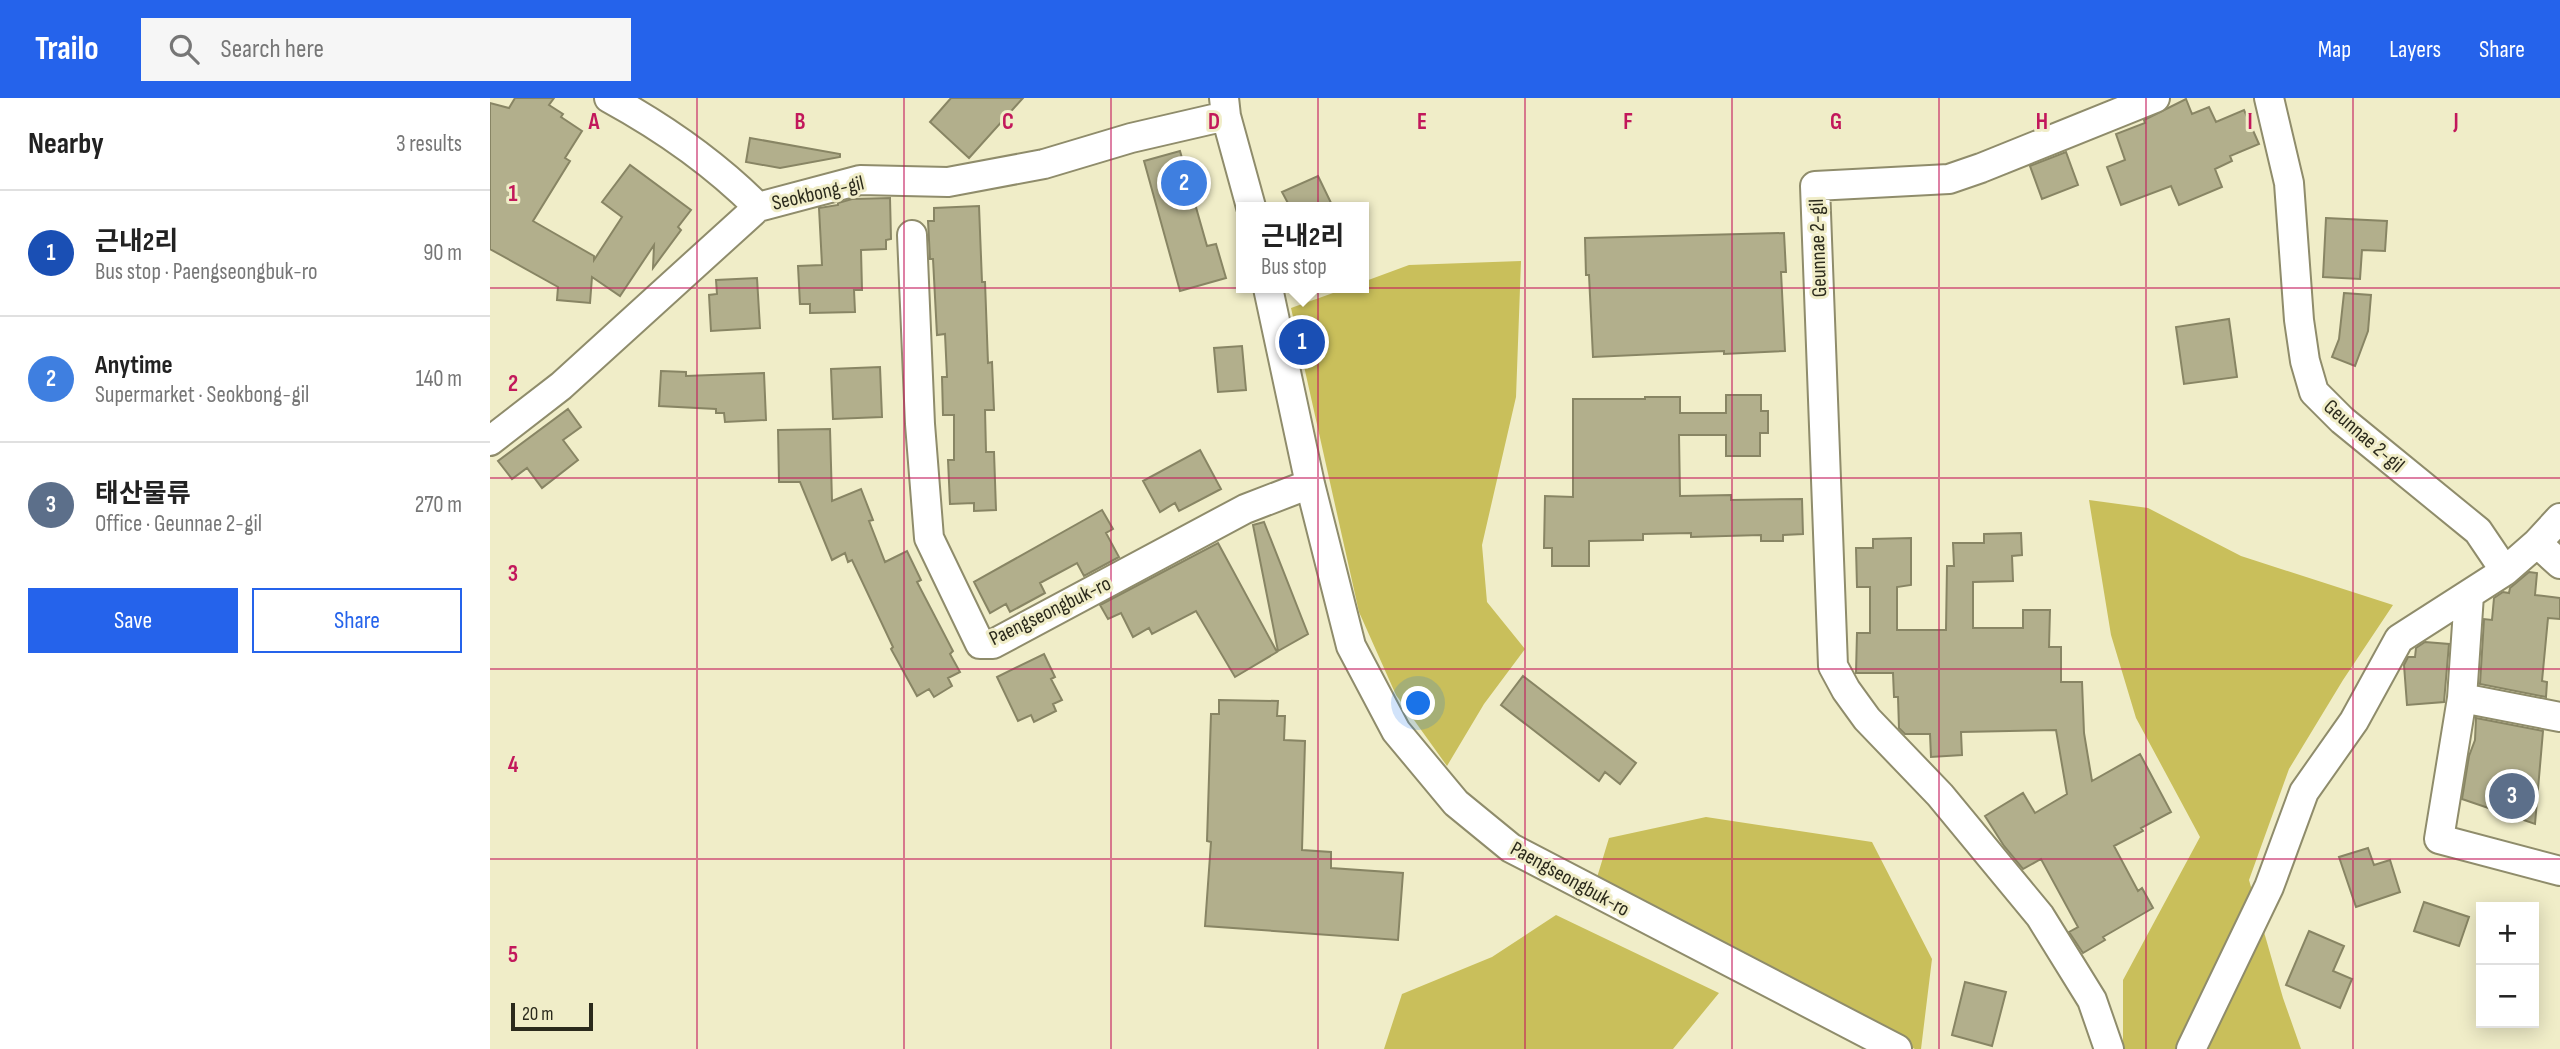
<!DOCTYPE html>
<html lang="en">
<head>
<meta charset="utf-8">
<style>
	body { margin:0; font-family:"Sofia Sans Condensed","Noto Sans KR",sans-serif; background:#f6f6f6; color:#222 }
	.controls { position:absolute; right:21px; bottom:21px; display:grid; overflow:hidden; border-radius:0px; box-shadow:0 4px 18px #0003 }
	.controls button { width:63px; height:63px; display:grid; place-items:center; padding:0; border:0; border-bottom:2px solid #e0e0e0; background:#fff; color:#222; font:35px sans-serif }
	.scale { position:absolute; left:21px; bottom:18px; width:82px; box-sizing:border-box; padding-left:7px; border:4px solid #2b2a1c; border-top:0; font-size:19px; line-height:24px; white-space:nowrap; color:#2b2a1c; -webkit-text-stroke:5px #f0edc8; paint-order:stroke }
	.you { position:absolute; left:929px; top:606px; width:24px; height:24px; margin:-18px; border:5px solid #fff; border-radius:50%; background:#1a73e8; box-shadow:0 0 0 10px #1a73e833 }
	.badge { display:grid; place-items:center; width:46px; height:46px; border-radius:50%; background:#2563eb; color:#fff; font-size:23px; font-weight:700 }
	.pin { position:absolute; translate:-50% -50%; border:4px solid #fff; box-shadow:0 2px 7px #0006 }
	.popup { position:absolute; left:746px; top:104px; width:133px; height:91px; box-sizing:border-box; display:grid; place-content:center; border-radius:0px; background:#fff; filter:drop-shadow(0 2px 5px #0005); font-size:23px; white-space:nowrap; color:#767676 }
	.popup b { font-size:26px; color:#222 }
	.popup::after { content:''; position:absolute; left:50%; top:100%; margin-left:-14px; border:14px solid transparent; border-top-color:#fff }
	.list { margin:0; padding:0; list-style:none }
	h2 { display:flex; justify-content:space-between; align-items:center; height:91px; margin:0; padding:0 28px; font-size:30px }
	h2 small { font-size:23px; font-weight:400; color:#767676 }
	.list li { display:grid; grid-template-columns:46px 1fr auto; gap:21px; align-items:center; box-sizing:border-box; height:126px; padding:0 28px; border-top:2px solid #e0e0e0 }
	.list b { display:block; font-size:26px; white-space:nowrap }
	.list p { margin:0; font-size:23px; white-space:nowrap; color:#767676 }
	.list em { font-size:23px; font-style:normal; color:#767676 }
	.actions { display:flex; gap:14px; padding:21px 28px }
	.actions a { flex:1; padding:16px 0; border:2px solid #2563eb; border-radius:0px; text-align:center; font-size:24px; color:#2563eb }
	.actions .main { background:#2563eb; color:#fff }
	.icon { flex:none; width:38px; height:38px; fill:none; stroke:currentColor; stroke-width:2; stroke-linecap:round; stroke-linejoin:round }
	.map { position:relative; flex:none; width:2070px; height:951px; overflow:hidden }
	header { display:flex; align-items:center; gap:42px; box-sizing:border-box; height:98px; padding:0 35px; background:#2563eb; color:#fff }
	header strong { font-size:33px }
	nav { display:flex; gap:38px; margin-inline-start:auto; font-size:24px }
	.search { width:490px; height:63px; background:#f6f6f6; display:flex; align-items:center; gap:18px; box-sizing:border-box; padding:0 24px; border-radius:0px; color:#767676; font-size:26px }
	main { display:flex }
	aside { flex:1; background:#fff }
	.map>svg:first-child { display:block }
	.forest { fill:#c9bf5b }
	.building { fill:#b2af8c; stroke:#888564; stroke-width:2 }
	.lines { fill:none; stroke-linecap:round; stroke-linejoin:round }
	.minor-casing { stroke:#8f8c6b; stroke-width:32 }
	.minor { stroke:#fff; stroke-width:28 }
	.grid { fill:none; stroke:#c2185b; stroke-width:2; stroke-opacity:0.55 }
	.labels { text-anchor:middle; dominant-baseline:central; stroke-width:6; stroke-linejoin:round; paint-order:stroke }
	.street-label { font-size:21px; fill:#2b2a1c; stroke:#f0edc8 }
	.grid-label { font-size:23px; text-anchor:middle; font-weight:bold; fill:#c2185b; stroke:#f0edc8; stroke-width:6; stroke-linejoin:round; paint-order:stroke }
</style>
</head>
<body>
<header>
<strong>Trailo</strong>
<div class="search"><svg class="icon" aria-label="search" viewBox="0 0 24 24"><circle cx="10" cy="10" r="6"/><path d="M15 15l6 6"/></svg>Search here</div>
<nav><a>Map</a><a>Layers</a><a>Share</a></nav>
</header>
<main>
<aside>
<h2>Nearby<small>3 results</small></h2>
<ul class="list">
<li><span class="badge" style="background:#1a4fb4">1</span><div><b>근내2리</b><p>Bus stop · Paengseongbuk-ro</p></div><em>90 m</em></li>
<li><span class="badge" style="background:#3f7fe0">2</span><div><b>Anytime</b><p>Supermarket · Seokbong-gil</p></div><em>140 m</em></li>
<li><span class="badge" style="background:#5c6f8a">3</span><div><b>태산물류</b><p>Office · Geunnae 2-gil</p></div><em>270 m</em></li>
</ul>
<div class="actions"><a class="main">Save</a><a>Share</a></div>
</aside>
<div class="map">
<svg width="2070" height="951" viewBox="0 0 2070 951">
	<rect width="100%" height="100%" fill="#f0edc8"/>
	<path class="forest" d="M1031 163 1026 299 992 447 997 504 1035 551 994 606 957 668 906 597 869 514 801 210 857 190H873V184L919 167Z
		M1599 402 1658 410 1751 458 1903 507 1853 582 1799 671 1759 782 1793 900 1811 951H1633V882L1710 739 1646 620 1621 537Z
		M1216 719 1382 744 1442 861 1431 951H1425L1105 786 1119 740Z
		M1066 817 1229 895 1183 951H894L912 896 1002 859Z"/>
	<path class="building" d="M25 0H64L59 7 73 16 71 19 92 33 75 60 80 63 43 123 104 158V162L132 119 112 104 140 67 201 112 188 129 191 132 163 170 164 147 130 198 102 179 100 205 67 202 68 189 0 151V5L19 10Z
		M461 0H533L479 60 440 24Z
		M1696 1 1702 16 1719 9 1726 24 1754 12 1769 46 1740 58 1742 63 1725 71 1732 89 1689 107 1681 88 1631 107 1617 69 1635 62 1626 36 1655 25 1654 22Z
		M260 40 350 56V59L290 70 256 64Z
		M690 53 717 148 726 146 736 180 690 193 654 63Z
		M1576 54 1588 87 1552 101 1540 68Z
		M828 78 843 109H800L792 94Z
		M400 100 401 141 396 142V151L371 152 372 192H364L365 214 320 215V206H310L308 168 332 167 329 110 348 107V105L362 101Z
		M489 108 492 184H495L498 265 502 264 504 312H495L496 354H504L506 412 484 413V405L460 406 458 362H464V317H453L452 279H457L455 236 447 237 443 161H440L438 123H444V110Z
		M1836 120 1897 123 1895 153 1872 152 1870 181 1833 179Z
		M1294 135 1296 174H1291L1295 253 1234 256V253L1103 259 1099 177H1096L1095 140Z
		M267 180 270 230 221 233 219 197 227 196 226 182Z
		M1854 195 1881 197 1878 233 1865 268 1842 259 1849 241Z
		M1739 221 1747 279 1694 286 1686 229Z
		M752 248 756 292 728 294 724 250Z
		M390 269 392 319 343 321 341 271Z
		M171 273 196 274V278L274 275 276 322 235 324 234 315H226V311L169 308Z
		M1236 297H1271V313H1278V335H1270V358H1236V337H1189L1190 398 1241 397V402L1312 401 1313 436 1293 437V443H1271V437L1201 439V435L1153 436V442L1099 443V468H1062V450H1054L1055 398 1083 399V301H1155V299H1190V315H1236Z
		M78 311 91 329 73 342 88 362 52 390 37 370 22 381 8 363Z
		M340 331 342 403 371 391 383 422 379 423 395 464 417 453 431 482 427 484 463 553 460 556 470 574 458 580 462 588 444 599 439 591 427 598 401 551 403 549 362 462 358 464 355 455 342 462 310 384H289L288 332Z
		M710 352 731 391 689 413 685 405 670 414 653 383Z
		M612 412 623 431 616 435 629 459 594 478 587 465 550 485 555 495 520 514 516 506 500 515 484 484Z
		M774 424 818 536 788 553 763 427Z
		M1531 435 1532 457 1522 458 1523 483 1483 484V530H1533V512H1560L1559 549H1571V584H1592L1594 635 1602 683 1650 656 1681 714 1651 730 1653 733 1624 748 1648 793 1652 790 1663 810 1613 839 1615 842 1593 855 1579 834 1588 829 1551 761 1533 771 1514 748 1495 718 1533 695 1545 715 1577 696 1566 632 1471 634 1472 657 1441 659 1440 636H1415L1409 630 1408 599H1404L1403 575H1366L1367 535H1380V489H1367L1366 450H1383V441L1421 440V487L1407 489V532H1456L1457 468H1464L1463 445H1494V436Z
		M728 445 787 554 745 579 706 513 662 536 659 530 643 539 631 515 618 521 610 507Z
		M2039 474 2047 475 2045 497 2070 500V521L2058 520 2052 583 2057 584 2056 599 1990 586 1994 521 2002 522 2004 500 2013 494 2019 495 2020 490Z
		M1935 544 1959 546 1954 604 1917 607 1914 567 1918 559H1925L1926 550Z
		M554 556 565 579 561 581 572 602 563 606 566 613 544 624 541 617 528 623 507 579Z
		M1033 578 1146 665 1130 686 1115 674 1109 683 1011 607Z
		M729 602 788 603 787 618H795L794 642 815 643 812 752 841 754V770L913 775 908 842 715 828 721 744 717 743 721 616H729Z
		M1986 620 2053 633 2045 726 1972 701 1979 658 1985 642Z
		M1878 750 1884 767 1900 762 1910 794 1866 809 1849 759Z
		M1934 804 1979 819 1969 848 1924 833Z
		M1819 833 1854 848 1843 873 1862 881 1850 910 1796 887Z
		M1475 884 1516 894 1502 948 1462 937Z"/>
	<g class="lines">
		<g class="minor-casing">
			<path id="minor" d="M119 0C172 29 225 66 268 109
				M734 0 736 18 761 109
				M422 137 430 326 439 440 490 546H503L755 411 820 386
				M778 190 820 386 861 548 906 633 966 705 1021 750 1407 951
				M0 343 71 288 268 109 370 82 458 84 554 66 641 40 736 18
				M2047 445 2070 466
				M2015 473 2047 445 2070 420
				M1979 497 1972 600 1949 741 2070 773
				M1972 600 2070 619
				M1619 951 1602 902 1550 818 1450 697 1377 621 1356 592 1343 568 1325 88 1459 81 1491 70 1665 0
				M1701 951 1779 789 1814 694 1864 623 1909 541 2015 473 1988 433 1852 322 1824 294 1815 263 1809 222 1799 85 1779 0"/>
		</g>
		<use href="#minor" class="minor"/>
	</g>
	<path class="grid" d="M207 0V951M414 0V951M621 0V951M828 0V951M1035 0V951M1242 0V951M1449 0V951M1656 0V951M1863 0V951M0 190H2070M0 380H2070M0 571H2070M0 761H2070"/>
	<g class="labels">
		<g class="street-label">
			<text transform="translate(328 95) rotate(-13)">Seokbong-gil</text>
			<text transform="translate(1328 150) rotate(-92)">Geunnae 2-gil</text>
			<text transform="translate(1874 338) rotate(41)">Geunnae 2-gil</text>
			<text transform="translate(560 513) rotate(-26)">Paengseongbuk-ro</text>
			<text transform="translate(1080 781) rotate(29)">Paengseongbuk-ro</text>
		</g>
	</g>
	<g class="grid-label">
		<text x="104" y="31">A</text>
		<text x="310" y="31">B</text>
		<text x="518" y="31">C</text>
		<text x="724" y="31">D</text>
		<text x="932" y="31">E</text>
		<text x="1138" y="31">F</text>
		<text x="1346" y="31">G</text>
		<text x="1552" y="31">H</text>
		<text x="1760" y="31">I</text>
		<text x="1966" y="31">J</text>
		<text x="23" y="103">1</text>
		<text x="23" y="293">2</text>
		<text x="23" y="483">3</text>
		<text x="23" y="674">4</text>
		<text x="23" y="864">5</text>
	</g>
</svg>
<div class="controls">
<button>+</button>
<button>−</button>
</div>
<div class="scale">20 m</div>
<div class="you"></div>
<div class="pin badge" style="left:812px;top:244px;background:#1a4fb4">1</div>
<div class="popup"><b>근내2리</b>Bus stop</div>
<div class="pin badge" style="left:694px;top:85px;background:#3f7fe0">2</div>
<div class="pin badge" style="left:2022px;top:698px;background:#5c6f8a">3</div>
</div>
</main>
</body>
</html>
